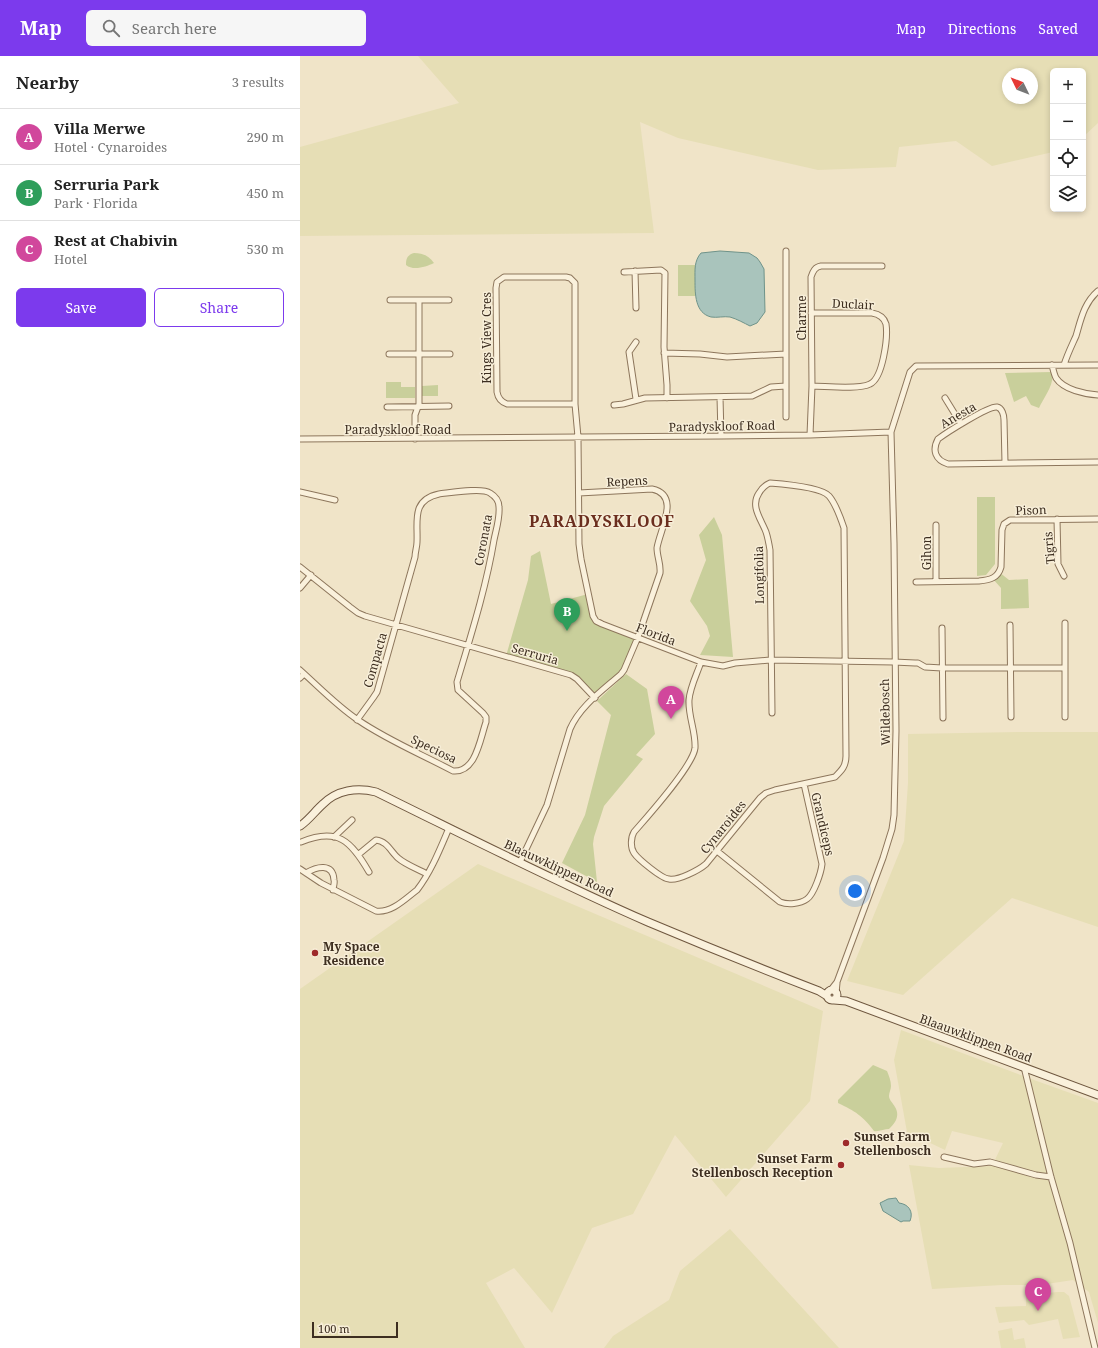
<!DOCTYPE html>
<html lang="en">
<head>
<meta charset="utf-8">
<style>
	body { margin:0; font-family:"Noto Serif",serif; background:#f6f6f6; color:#222 }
	.controls { position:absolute; right:12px; top:12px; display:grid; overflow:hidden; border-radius:6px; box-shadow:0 2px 6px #0003 }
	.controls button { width:36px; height:36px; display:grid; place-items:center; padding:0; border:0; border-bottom:1px solid #e0e0e0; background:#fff; color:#222; font:20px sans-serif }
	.compass { position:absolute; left:702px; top:12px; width:36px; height:36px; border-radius:50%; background:#fff; box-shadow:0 2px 6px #0003; rotate:313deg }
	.scale { position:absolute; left:12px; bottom:10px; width:86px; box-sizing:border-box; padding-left:4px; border:2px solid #3d2e20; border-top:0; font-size:11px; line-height:14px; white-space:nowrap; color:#3d2e20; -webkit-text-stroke:3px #f7eed8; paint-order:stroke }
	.you { position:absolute; left:555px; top:835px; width:14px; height:14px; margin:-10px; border:3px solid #fff; border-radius:50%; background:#1a73e8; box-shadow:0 0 0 6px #1a73e833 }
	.badge { display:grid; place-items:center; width:26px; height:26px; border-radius:50%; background:#7c3aed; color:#fff; font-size:13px; font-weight:700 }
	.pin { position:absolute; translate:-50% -33px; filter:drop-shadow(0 1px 2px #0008) }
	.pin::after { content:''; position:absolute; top:21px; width:14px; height:12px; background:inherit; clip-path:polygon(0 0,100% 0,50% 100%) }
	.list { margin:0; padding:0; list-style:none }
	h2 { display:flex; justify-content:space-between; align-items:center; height:52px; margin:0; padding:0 16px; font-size:17px }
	h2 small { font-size:13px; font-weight:400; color:#767676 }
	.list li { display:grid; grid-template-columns:26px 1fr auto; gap:12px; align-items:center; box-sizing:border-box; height:56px; padding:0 16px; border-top:1px solid #e0e0e0 }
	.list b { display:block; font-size:15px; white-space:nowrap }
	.list p { margin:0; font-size:13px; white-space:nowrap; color:#767676 }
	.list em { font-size:13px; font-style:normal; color:#767676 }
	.actions { display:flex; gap:8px; padding:12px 16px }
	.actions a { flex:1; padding:9px 0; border:1px solid #7c3aed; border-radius:6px; text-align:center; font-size:14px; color:#7c3aed }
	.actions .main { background:#7c3aed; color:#fff }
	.icon { flex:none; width:22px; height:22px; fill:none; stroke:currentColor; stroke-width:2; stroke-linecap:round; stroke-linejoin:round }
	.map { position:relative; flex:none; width:798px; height:1292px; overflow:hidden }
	header { display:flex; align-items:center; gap:24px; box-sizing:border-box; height:56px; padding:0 20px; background:#7c3aed; color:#fff }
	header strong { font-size:19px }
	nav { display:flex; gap:22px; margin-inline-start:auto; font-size:14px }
	.search { width:280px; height:36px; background:#f6f6f6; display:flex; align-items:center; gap:10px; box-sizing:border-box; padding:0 14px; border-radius:6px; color:#767676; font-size:15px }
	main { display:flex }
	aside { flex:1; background:#fff }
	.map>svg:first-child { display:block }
	.farmland { fill:#e6deb5; fill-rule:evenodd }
	.green { fill:#c9cf9b }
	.water { fill:#a9c4bc; stroke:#6f938a }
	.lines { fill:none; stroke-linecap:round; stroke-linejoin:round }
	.street-casing { stroke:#8d765c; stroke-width:7 }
	.secondary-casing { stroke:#6f573f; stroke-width:9 }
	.street { stroke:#faf1dc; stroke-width:5 }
	.secondary { stroke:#faf1dc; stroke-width:7 }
	.poi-dot { fill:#9e2a2b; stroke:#f7eed8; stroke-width:1.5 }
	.labels { text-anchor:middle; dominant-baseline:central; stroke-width:3; stroke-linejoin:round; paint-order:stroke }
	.street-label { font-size:12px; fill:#3d2e20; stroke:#f7eed8 }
	.poi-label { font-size:12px; font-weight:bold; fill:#3d2e20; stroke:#f7eed8; text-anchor:start }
	.district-label { font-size:16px; font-weight:bold; letter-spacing:1px; fill:#6b2e1e; stroke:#f7eed8 }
</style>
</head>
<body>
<header>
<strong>Map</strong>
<div class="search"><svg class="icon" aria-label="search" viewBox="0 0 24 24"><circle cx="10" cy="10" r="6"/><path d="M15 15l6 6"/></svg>Search here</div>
<nav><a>Map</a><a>Directions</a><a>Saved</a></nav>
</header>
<main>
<aside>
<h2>Nearby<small>3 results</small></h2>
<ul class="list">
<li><span class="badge" style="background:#d1479c">A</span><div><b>Villa Merwe</b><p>Hotel · Cynaroides</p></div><em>290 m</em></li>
<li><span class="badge" style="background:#2e9e5b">B</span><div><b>Serruria Park</b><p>Park · Florida</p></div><em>450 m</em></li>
<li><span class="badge" style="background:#d1479c">C</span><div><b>Rest at Chabivin</b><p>Hotel</p></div><em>530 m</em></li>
</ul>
<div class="actions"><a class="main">Save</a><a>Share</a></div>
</aside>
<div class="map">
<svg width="798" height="1292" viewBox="0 0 798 1292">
	<rect width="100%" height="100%" fill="#f0e4c8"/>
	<path class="farmland" d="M118 0H798V67L783 81V15H753V96L692 110 656 85 599 91 596 111 518 114 378 82 340 66 354 177 0 180V91L159 47ZM708 18H732V42H708Z
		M723 676H798V871L712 842 603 939 547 925 604 785 608 727V678Z
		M178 808 523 955 510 1045 426 1141 375 1079 333 1158 292 1172 252 1257 214 1212 186 1227 225 1292H0V933Z
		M601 974 734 1024 798 1047V1267L789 1236 773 1224 740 1229H702L632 1233 609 1109 639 1112 692 1110 703 1087 652 1075 645 1094 607 1076 594 1004Z
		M430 1173 539 1292H304L313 1280 369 1244 380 1215Z
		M758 1236H764L769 1240 780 1281 763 1283 758 1263 729 1269 724 1264 699 1267 695 1251 726 1250V1239Z
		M712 1272 714 1284 724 1282 726 1292H701L698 1275Z"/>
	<path class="green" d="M114 197C123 197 129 200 134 207 126 211 113 215 106 209 106 203 107 199 114 197Z
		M378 209H395V240H378Z
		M752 316C755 328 744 341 739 352L731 349 726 340 714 346 705 317Z
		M86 326H101V331H115V342H86Z
		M138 329V340H122V330Z
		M677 441H695V508L686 519 677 520Z
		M414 461 422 479 433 601 400 599 410 580 407 570 390 545 406 504 399 479Z
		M240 495 251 548 288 538 296 565 338 581 324 614 295 642 277 623 206 600 228 524 231 500Z
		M699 516 709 524 728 523 729 552 701 553V532L693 523Z
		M326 618 347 633 355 678 336 699 343 703 304 750 294 781 293 788 297 826 262 807 285 759 311 659 297 645Z
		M573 1009 587 1015C589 1020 591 1025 591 1030 591 1033 589 1037 589 1040 589 1044 593 1047 595 1051 600 1059 596 1067 589 1073 585 1073 578 1076 574 1075 563 1060 555 1055 538 1047V1044Z"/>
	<path class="water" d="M420 195 449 197 457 202 460 206 464 213 465 256 457 267 450 270C444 267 437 263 430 261 424 260 417 262 411 261 395 257 395 238 395 224 395 214 394 205 401 197Z
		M596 1142 599 1147C608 1148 614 1155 610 1165H603L601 1166 583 1155 580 1147 588 1143Z"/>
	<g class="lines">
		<g class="street-casing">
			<path id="street" d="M486 195V361
				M335 215 336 252
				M324 216 361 214 365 217 364 291 367 329V342
				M204 221H266L270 222 275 227V348H207C201 346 198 342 197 336L196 232 197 226Z
				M90 244H149
				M511 257H572C578 258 584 261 586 268 588 281 583 322 570 328 559 334 525 330 512 330
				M336 286 329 296 336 343
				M364 297 400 298 427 301 486 298
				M89 298H150
				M752 309C753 313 754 318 756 322 764 334 785 338 798 339
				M764 309C767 299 772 289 776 280 781 263 784 247 798 235
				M420 341 421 380
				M645 342 661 368
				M275 348 278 381 279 488 281 503 293 560 296 565 302 568 401 606 423 610 435 607 470 604 594 606 615 607H618L625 611 642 612H765
				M314 349 323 348 345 342 452 340 471 331 486 330
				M87 351 149 350
				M510 379 512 330 511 221C513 215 515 211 521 210H582
				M0 383 421 380 510 379 591 376
				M115 383V359L119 348V244
				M705 407 704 364C704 359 702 352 697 351 688 350 646 377 638 383 632 394 635 404 648 408L798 406
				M0 436 35 444
				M757 463 758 508 764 520
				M0 511 50 551 58 557 65 560 271 619 277 623 295 642
				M636 525V469
				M616 526 679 525C690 524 698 522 701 511L702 474 704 468 710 464 798 463
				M0 532 11 519
				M710 569 711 661
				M642 572 643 662
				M401 606C397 618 390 631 389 644 388 660 396 676 395 692 393 710 348 760 334 776 331 781 330 791 334 797 338 803 362 823 369 823 378 825 399 814 406 808L460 742 466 737 475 734 535 721C542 714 546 710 546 700L544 472C541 463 535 447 529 440 521 431 483 428 470 427 465 429 462 432 459 437 450 450 461 463 466 476 468 482 469 488 470 494L472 657
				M0 614C19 631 37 650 58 664 87 684 121 698 153 715 176 717 180 683 186 666V661L183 657 158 634 157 626C171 579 186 532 194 484 196 474 200 462 199 451 199 445 195 440 190 437 182 431 149 437 139 438 111 444 118 465 117 486 117 491 115 496 115 501L77 636 73 642 57 664
				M0 622 4 618
				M765 661V567
				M34 781 52 764
				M1 786C38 771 51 785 69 816
				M417 795 480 846C488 849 500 848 507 843 514 838 521 817 522 808L504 728
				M59 798 76 784C87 785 91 796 98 802 106 809 118 813 127 818
				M220 806 247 749 270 673C280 650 303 634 321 618L324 614 338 581 360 517C361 508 357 501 357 492 360 473 381 439 352 433L279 437
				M0 813 21 827 76 855C92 857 105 843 117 834 131 816 140 793 149 772
				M6 817C16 811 33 806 34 824 35 827 33 831 33 834
				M530 935 537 926 583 802 592 773 594 759 596 675 594 487 591 376 610 316 616 310 798 309
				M536 937 537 927
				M724 1011 751 1121 770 1187 795 1292
				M644 1101 674 1108 690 1106 736 1119 751 1121"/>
		</g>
		<g class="secondary-casing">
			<path id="secondary" d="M0 770C9 764 15 755 23 748 37 734 57 731 76 736 166 780 256 826 348 866 405 890 462 913 519 935L527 940
				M527 939a5 5 0 1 1 10 0a5 5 0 1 1-10 0Z
				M534 944 546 945 798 1039"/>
		</g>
		<use href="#street" class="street"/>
		<use href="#secondary" class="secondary"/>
	</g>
	<g class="poi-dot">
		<circle cx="15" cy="897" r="4"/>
		<circle cx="546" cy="1087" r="4"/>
		<circle cx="541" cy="1109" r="4"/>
	</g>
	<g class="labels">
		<g class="street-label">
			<text transform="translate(553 248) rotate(3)">Duclair</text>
			<text transform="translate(501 262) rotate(-90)">Charme</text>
			<text transform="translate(186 282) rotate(-90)">Kings View Cres</text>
			<text transform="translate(658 359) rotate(-30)">Anesta</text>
			<text transform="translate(422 370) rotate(-1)">Paradyskloof Road</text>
			<text x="98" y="373">Paradyskloof Road</text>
			<text transform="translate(327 425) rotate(-3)">Repens</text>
			<text transform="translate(731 454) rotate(-2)">Pison</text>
			<text transform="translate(183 484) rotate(-79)">Coronata</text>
			<text transform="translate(749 492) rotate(-95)">Tigris</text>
			<text transform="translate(626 497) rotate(-90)">Gihon</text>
			<text transform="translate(459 519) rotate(-91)">Longifolia</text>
			<text transform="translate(356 578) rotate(21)">Florida</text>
			<text transform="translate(235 598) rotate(16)">Serruria</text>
			<text transform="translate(75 604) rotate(-74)">Compacta</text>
			<text transform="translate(585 656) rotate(-91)">Wildebosch</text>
			<text transform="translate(134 693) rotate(26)">Speciosa</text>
			<text transform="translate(523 768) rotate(77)">Grandiceps</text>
			<text transform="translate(423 771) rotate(-51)">Cynaroides</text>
			<text transform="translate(259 812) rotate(25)">Blaauwklippen Road</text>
			<text transform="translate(676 982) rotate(20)">Blaauwklippen Road</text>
		</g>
		<g class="poi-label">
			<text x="23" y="890">My Space<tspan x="23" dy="14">Residence</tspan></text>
			<text x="554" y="1080">Sunset Farm<tspan x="554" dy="14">Stellenbosch</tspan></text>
			<text x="533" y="1102" text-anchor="end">Sunset Farm<tspan x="533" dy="14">Stellenbosch Reception</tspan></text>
		</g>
		<g class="district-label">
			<text x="302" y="465">PARADYSKLOOF</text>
		</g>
	</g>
</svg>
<div class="controls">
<button>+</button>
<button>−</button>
<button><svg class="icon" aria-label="locate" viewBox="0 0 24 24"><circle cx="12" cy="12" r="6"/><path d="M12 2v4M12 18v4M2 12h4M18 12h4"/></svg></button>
<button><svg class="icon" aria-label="layers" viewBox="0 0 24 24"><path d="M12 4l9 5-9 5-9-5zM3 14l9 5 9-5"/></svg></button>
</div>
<svg class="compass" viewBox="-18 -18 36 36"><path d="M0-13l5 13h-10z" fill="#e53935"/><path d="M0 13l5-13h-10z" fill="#767676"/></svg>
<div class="scale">100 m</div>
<div class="you"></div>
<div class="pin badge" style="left:371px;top:663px;background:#d1479c">A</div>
<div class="pin badge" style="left:267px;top:575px;background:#2e9e5b">B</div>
<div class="pin badge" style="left:738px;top:1255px;background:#d1479c">C</div>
</div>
</main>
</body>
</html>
